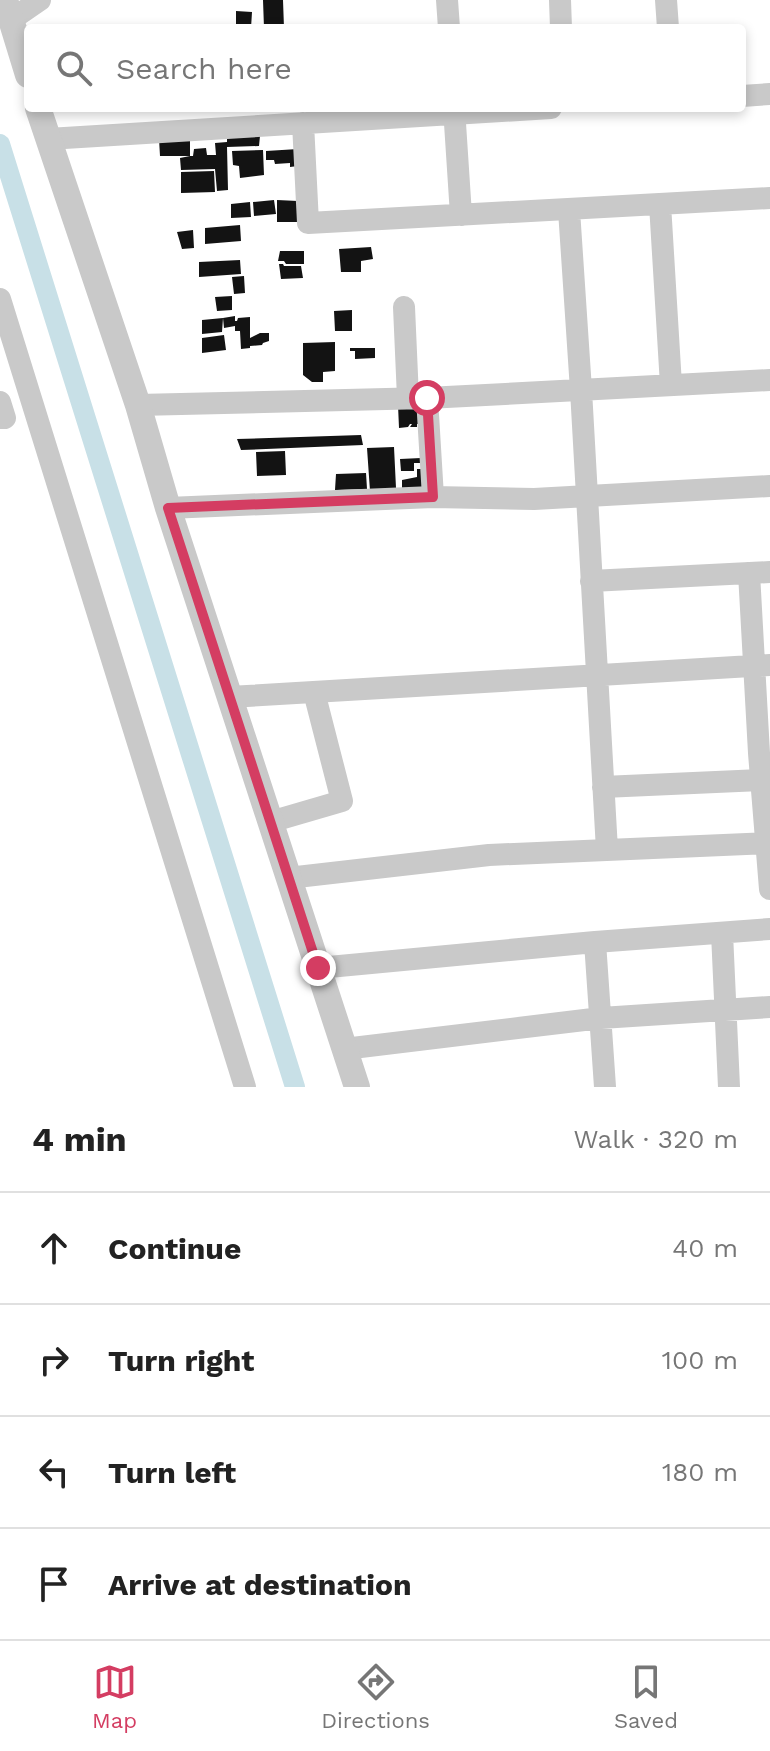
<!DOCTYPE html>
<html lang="en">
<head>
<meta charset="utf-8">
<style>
	body { margin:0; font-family:"Work Sans",sans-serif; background:#f2f2f2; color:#222 }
	.stop { position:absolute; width:24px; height:24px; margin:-18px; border:6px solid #d43d62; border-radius:50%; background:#fff }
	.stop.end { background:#d43d62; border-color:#fff; box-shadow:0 2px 8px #0008 }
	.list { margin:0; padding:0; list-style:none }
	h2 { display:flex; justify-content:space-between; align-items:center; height:104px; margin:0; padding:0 32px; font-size:34px }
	h2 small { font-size:26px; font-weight:400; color:#767676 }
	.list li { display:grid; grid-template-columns:52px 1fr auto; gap:24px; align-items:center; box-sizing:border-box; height:112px; padding:0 32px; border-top:2px solid #e0e0e0 }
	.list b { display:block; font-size:30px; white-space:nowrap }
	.list em { font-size:26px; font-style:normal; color:#767676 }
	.icon { flex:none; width:44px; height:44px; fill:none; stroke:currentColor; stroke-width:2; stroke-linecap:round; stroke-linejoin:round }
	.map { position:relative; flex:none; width:770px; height:1087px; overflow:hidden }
	.search { position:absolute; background:#fff; box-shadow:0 4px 12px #0003; left:24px; right:24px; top:24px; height:88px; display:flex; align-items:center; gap:20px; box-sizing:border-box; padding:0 28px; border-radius:8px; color:#767676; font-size:30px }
	.sheet { height:552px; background:#fff }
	nav { display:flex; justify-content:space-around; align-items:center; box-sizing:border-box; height:112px; border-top:2px solid #e0e0e0; background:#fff; font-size:22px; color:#767676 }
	nav a { display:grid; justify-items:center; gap:4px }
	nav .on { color:#d43d62 }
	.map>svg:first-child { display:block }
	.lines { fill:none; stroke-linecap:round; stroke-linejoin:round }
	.canal { stroke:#c8e0e7; stroke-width:20 }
	.building { fill:#131313 }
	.minor { stroke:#c9c9c9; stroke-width:22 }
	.tertiary { stroke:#c9c9c9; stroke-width:26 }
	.route { stroke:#d43d62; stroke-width:10 }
</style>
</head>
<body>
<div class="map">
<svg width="770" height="1087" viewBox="0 0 770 1087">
	<rect width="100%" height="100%" fill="#fff"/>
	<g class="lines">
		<path class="canal" d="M0 144 295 1087"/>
	</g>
	<path class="building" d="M263 0H283L284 28H264Z
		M236 11 252 12 251 28H236Z
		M260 136 259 146 227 147 228 190 217 191 215 169 181 170 180 158 190 156H160L159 139 190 138V156H193L194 149 206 148 207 155H216L215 143 227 142V138Z
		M298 149V166L290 167V163L275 164 274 160H266V151Z
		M263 150 264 175 240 178 239 166 233 165 232 151Z
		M214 171 215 192 181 193V172Z
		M274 200 276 214 254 216 253 202Z
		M277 200 298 201 297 222H277Z
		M250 202 251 217 231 218V204Z
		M240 225 241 241 205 244V228Z
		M193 230 194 248 182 249 177 232Z
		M371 247 373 259 361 261V272H341L339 249Z
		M280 251H304V264H286L284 261H278Z
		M240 260 241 274 199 277V262Z
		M279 264H283L284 266H301L303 278 281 279Z
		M244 276 245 293 234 294 232 277Z
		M232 296V310L217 311 215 297Z
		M352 310V331H335L334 311Z
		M235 316V321H237L238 318 250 317V338L260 333H269V341L263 343 262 345 250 346V348L241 349 240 331H235V326L224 328 223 318Z
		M223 318 222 332 202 334V320Z
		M224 335 226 350 202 353V338Z
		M335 342V371L323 372V382H312L303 375V343Z
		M350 348H375V358L355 359V351H350Z
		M423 404 424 424H417V427H410L412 424H410L408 427 399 428 398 405Z
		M361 435 363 445 241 450 237 439Z
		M394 447 396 488 370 491 367 448Z
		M285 451 286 475 257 476 256 452Z
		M421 458V463H414V471H401L400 459Z
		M417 469H425L426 489H402V480L417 477Z
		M366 473 367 489 335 490 336 474Z"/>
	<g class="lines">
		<path class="minor" d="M447 0 449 28
			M560 0 561 28
			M666 0 668 28
			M11 20 40 0
			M742 96 770 94
			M454 108 461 215
			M303 123 308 223 770 198
			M48 139 551 108
			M660 204 671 385
			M569 210 581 390 607 850
			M0 299 245 1087
			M404 307 408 398
			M427 398 433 497
			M0 402 5 418H0
			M138 405 427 398 770 380
			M168 508 433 497 534 499 770 486
			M749 573 759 753 770 889
			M591 581 770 572
			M229 697 770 665
			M603 787 761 780
			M270 822 342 801 314 692
			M288 878 489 855 770 843
			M722 933 729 1087
			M318 968 595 942
			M344 1049 601 1018 770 1007
			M605 1087 595 942 770 929"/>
		<path class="tertiary" d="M5 0 28 75
			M38 108 138 405 168 508 357 1087"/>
	</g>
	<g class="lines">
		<path class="route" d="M318 968 168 508 433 497 427 398"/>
	</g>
</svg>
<div class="stop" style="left:427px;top:398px"></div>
<div class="stop end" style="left:318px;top:968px"></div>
<div class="search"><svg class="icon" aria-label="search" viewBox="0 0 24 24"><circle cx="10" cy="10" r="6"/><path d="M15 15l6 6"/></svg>Search here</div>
</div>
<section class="sheet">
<h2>4 min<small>Walk · 320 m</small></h2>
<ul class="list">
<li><svg class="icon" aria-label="ahead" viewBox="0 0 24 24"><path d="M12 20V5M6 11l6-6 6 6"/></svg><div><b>Continue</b></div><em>40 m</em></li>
<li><svg class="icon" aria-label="right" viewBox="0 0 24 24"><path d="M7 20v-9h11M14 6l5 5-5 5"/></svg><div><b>Turn right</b></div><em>100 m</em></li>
<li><svg class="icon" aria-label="left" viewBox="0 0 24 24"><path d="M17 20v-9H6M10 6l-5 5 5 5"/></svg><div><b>Turn left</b></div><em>180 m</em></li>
<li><svg class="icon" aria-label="arrive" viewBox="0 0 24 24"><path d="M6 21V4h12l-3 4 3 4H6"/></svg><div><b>Arrive at destination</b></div></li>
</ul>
</section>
<nav>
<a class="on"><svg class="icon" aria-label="map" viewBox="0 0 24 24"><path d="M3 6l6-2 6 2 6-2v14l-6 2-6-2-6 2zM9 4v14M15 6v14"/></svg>Map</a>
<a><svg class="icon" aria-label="directions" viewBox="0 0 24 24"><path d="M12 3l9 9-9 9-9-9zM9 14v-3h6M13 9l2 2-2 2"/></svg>Directions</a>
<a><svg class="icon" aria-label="saved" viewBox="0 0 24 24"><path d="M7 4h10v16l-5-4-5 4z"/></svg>Saved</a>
</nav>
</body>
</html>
